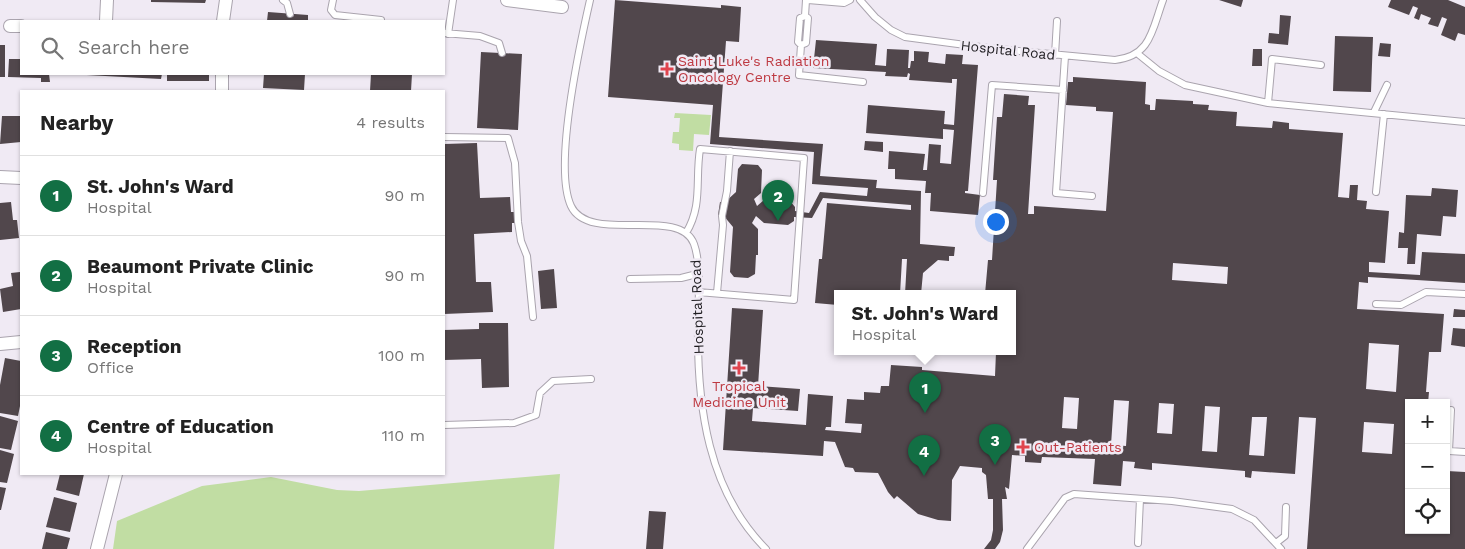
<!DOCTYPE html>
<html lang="en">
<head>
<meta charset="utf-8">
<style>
	body { margin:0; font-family:"Work Sans",sans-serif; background:#f2f2f2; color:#222 }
	.controls { position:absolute; right:15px; bottom:15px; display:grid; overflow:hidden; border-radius:0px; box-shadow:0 1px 4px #0004 }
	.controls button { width:45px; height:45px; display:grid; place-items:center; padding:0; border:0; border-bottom:1px solid #e0e0e0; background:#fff; color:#222; font:25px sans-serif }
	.you { position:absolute; left:995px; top:221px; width:18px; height:18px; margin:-12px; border:4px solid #fff; border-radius:50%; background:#1a73e8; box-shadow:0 0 0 8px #1a73e833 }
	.badge { display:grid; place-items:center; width:32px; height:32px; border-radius:50%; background:#126f44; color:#fff; font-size:16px; font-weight:700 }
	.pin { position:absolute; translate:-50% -41px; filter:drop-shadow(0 1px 2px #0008) }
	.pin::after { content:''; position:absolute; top:26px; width:18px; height:15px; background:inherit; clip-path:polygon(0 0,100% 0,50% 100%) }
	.popup { position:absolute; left:834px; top:290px; width:182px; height:65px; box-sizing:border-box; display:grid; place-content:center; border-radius:0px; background:#fff; filter:drop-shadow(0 1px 4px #0005); font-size:16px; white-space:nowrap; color:#767676 }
	.popup b { font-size:19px; color:#222 }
	.popup::after { content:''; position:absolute; left:50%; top:100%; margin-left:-10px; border:10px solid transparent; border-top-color:#fff }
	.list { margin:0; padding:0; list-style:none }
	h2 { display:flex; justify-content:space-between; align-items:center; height:65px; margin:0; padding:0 20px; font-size:21px }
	h2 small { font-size:16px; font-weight:400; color:#767676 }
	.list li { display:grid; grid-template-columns:32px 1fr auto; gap:15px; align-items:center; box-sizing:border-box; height:80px; padding:0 20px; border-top:1px solid #e0e0e0 }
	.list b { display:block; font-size:19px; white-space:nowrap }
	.list p { margin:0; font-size:16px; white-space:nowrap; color:#767676 }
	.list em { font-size:16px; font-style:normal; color:#767676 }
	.icon { flex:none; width:28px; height:28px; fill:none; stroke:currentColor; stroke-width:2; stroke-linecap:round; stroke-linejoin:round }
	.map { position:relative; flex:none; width:1465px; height:549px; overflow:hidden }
	.search { position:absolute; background:#fff; box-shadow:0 1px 4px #0004; left:20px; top:20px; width:425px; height:55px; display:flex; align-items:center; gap:12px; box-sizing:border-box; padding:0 18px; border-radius:0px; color:#767676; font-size:19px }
	.panel { position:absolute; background:#fff; box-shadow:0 1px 4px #0004; left:20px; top:90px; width:425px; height:385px; border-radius:0px }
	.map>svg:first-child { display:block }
	.green { fill:#c1dda3 }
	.building { fill:#51474c; fill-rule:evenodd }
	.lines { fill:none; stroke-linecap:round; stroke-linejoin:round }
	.service-casing { stroke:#aaa4ae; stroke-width:8 }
	.minor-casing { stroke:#aaa4ae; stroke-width:14 }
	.service { stroke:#fff; stroke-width:6 }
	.minor { stroke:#fff; stroke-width:12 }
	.health-dot { fill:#e0444e; stroke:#f0eaf4; stroke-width:2 }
	.labels { text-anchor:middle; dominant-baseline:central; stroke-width:5; stroke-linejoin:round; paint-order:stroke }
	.street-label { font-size:14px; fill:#1e1c20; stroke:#f0eaf4 }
	.health-label { font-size:14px; fill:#be3a42; stroke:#f0eaf4; text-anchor:start }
</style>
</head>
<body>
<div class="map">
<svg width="1465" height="549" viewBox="0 0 1465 549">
	<rect width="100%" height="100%" fill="#f0eaf4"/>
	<path class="green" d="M675 113 711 115 709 135 694 134 693 151 679 150V144L672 143 673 132H679L680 118H674Z
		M560 474 554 549H113L117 521 202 486 271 477 337 490 359 491Z"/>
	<path class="building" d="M151 0H206L205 3 151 2Z
		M615 0 721 8V5L741 7 739 42 726 41 719 137 823 144 820 176 877 180 876 188 921 191 920 244 955 247 954 256H949V261L938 260 923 273 921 294H905L907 259H902L900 294H838V305L815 303 819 259H822L827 203 911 210V205L823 198 812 218 794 217V221L788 225 764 223 756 216 752 223 758 229V255H756L755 274 748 278 734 277 730 272 733 227 723 215H718L720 202H725L736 192 738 169 742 164 758 165 762 170 761 193 754 199 757 206 765 199 790 201 795 207V211L809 213 820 192 867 196 868 188 812 184 814 152 710 144 713 105 608 97Z
		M1219 0H1243L1241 7Z
		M1391 0H1448L1465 7V35L1458 33 1455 41 1441 35 1447 19 1442 17 1438 27 1428 24 1431 18 1421 14 1419 20 1414 18 1418 8 1413 6 1409 15 1388 7Z
		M268 12 308 15V21H267Z
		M1280 15 1291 16 1288 45 1268 43 1269 33 1279 34Z
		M1335 36 1373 37 1371 92 1333 91Z
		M816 40 877 44 875 65 886 66 887 49 909 50 908 68H910L911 61H914V51L929 52 928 62 945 64 946 54 963 55 962 64 978 65 968 191H965V193L980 195 978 215 930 211 931 193H925L926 181 895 179V169H888L889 151 925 154 923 170H927L929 144 941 145 940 163 951 164 954 130 943 129V139L866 133 868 105 945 111 944 124 954 125 957 79H952V83L909 80 910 74 908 73 907 77 885 76 886 72 813 68Z
		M1380 43 1391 44 1390 57 1378 56Z
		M0 45H5V77H0Z
		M1253 49H1262V66H1252Z
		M481 52 522 54 518 130 477 128Z
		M9 59H21V74H49L50 82H41V78L8 77Z
		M68 74H162L161 79Z
		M167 74H209V81H167Z
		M264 74H305L304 90 263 88Z
		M371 74H412L411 91H370Z
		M1073 77 1146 82 1145 104 1150 105V110H1155L1156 99 1193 101V104L1209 105 1208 110 1237 112 1236 126 1272 128 1273 121 1289 123V129L1343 133 1338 197 1349 198 1350 185H1358L1357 200 1367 201 1366 209 1389 211 1385 263 1369 262V272L1420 275 1422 252 1465 254V283L1368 277V283L1359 282 1357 309 1444 314 1441 352H1429L1426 392H1429L1428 403H1409V530H1446L1447 471 1465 472V549H1307L1316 418 1299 417 1295 474 1252 471 1251 478 1245 477V471L1152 463V470L1134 468 1135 462 1123 461 1121 486 1093 484 1095 459 1042 457 1041 463 1025 462V456L1012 455 1009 489 1005 487 1007 499H1002L1003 530 1000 542 995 549H984L991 540 993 530V499H988L986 475 982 472V468L960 466 952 480 951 521 938 520 918 514 897 496 894 499 888 492 878 473 855 472 853 468 845 467 835 442 824 441 823 456 723 450 732 308 763 310 758 386 800 389 798 411 753 408 752 421 806 425 808 394 833 396 831 427H826L825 430 861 433 862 424 845 423 847 399 864 400V392L880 393 881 386H889L891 365 922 367V370L995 376 996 352H1012V294H985L988 260H992L997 180H993L997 117H1002L1004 94 1029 96 1028 105H1035L1028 214H1034V206L1106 211 1113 112 1096 111V107L1066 105 1068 82H1073ZM1173 263 1228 267 1227 284 1172 280ZM1369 343 1399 345 1396 392 1366 389ZM1064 397 1079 398 1077 429 1062 428ZM1114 400 1129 401 1126 446 1111 445ZM1159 403 1174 404 1172 434 1157 433ZM1205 406 1220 407 1217 452 1202 451ZM1252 417H1267L1264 456 1249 455ZM1364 422 1394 424 1392 454 1362 452Z
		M2 116H21V142L0 144Z
		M865 141 883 142V152L864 150Z
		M477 143 480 198 510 197 511 212H517V223H512V232L474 234 476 282H491L493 312 444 314V144Z
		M1432 188 1458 190 1456 217 1443 216 1441 236 1417 234 1415 264H1407L1408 248H1398L1399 232 1404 233 1406 195 1431 196Z
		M11 202 13 220H17L19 238 0 240V203Z
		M554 269 557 308 541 309 538 271Z
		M20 272 21 309 3 312 0 289 13 286 11 273Z
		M1454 309 1465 310V317H1453Z
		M479 323H508L509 387 482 388 481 359 444 360V330L479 329Z
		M1453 328 1465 329V347L1451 345Z
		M5 358 21 361V401L18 416 0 413V385Z
		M0 416 18 421 11 450 0 448Z
		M0 450 14 454 7 483 0 482Z
		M60 474H84L79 496 56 490Z
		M0 487 6 488 1 510H0Z
		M54 497 77 503 70 532 46 527Z
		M649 511 666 512 663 549H646Z
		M46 532 70 538 67 549H42Z"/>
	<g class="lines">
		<g class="service-casing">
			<path id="service" d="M283 0 287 3 290 14
				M333 0 331 10 335 15 381 20
				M590 0C580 44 553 167 571 206 589 245 680 205 694 244 702 266 698 304 698 327 697 406 708 491 766 549
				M808 0 844 3 850 0
				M860 0 875 17 891 30 905 37 988 48 1115 60C1151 56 1152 30 1163 0
				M805 16 800 18 798 42 801 45 806 43 808 18 805 16 806 0
				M444 33 480 36 499 43 502 53
				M448 34 453 0
				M801 45 799 75 863 82
				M1138 54 1159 71 1185 85 1268 103 1465 122
				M1055 55 1057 21
				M1065 56 1056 193 1092 196
				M1268 103 1272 59 1321 65
				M1374 112 1387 85
				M444 137 508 138 515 163 518 222 521 241 527 256 533 317
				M1376 192 1384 114
				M983 193 992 85 1063 90
				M686 233C703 205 695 180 700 149L804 158 794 300 698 292
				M630 279 681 278 697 274
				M717 293 723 225 722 216 727 191 730 151
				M1376 304 1401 305 1426 292 1465 294
				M1451 410 1449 451 1465 452
				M444 425 514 423 536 415 540 393 553 381 591 379
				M1138 543 1140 499
				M1276 543 1285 536 1286 507
				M1027 549 1065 498 1074 494 1172 501 1232 509 1254 520 1281 549"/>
		</g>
		<g class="minor-casing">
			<path id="minor" d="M507 0 562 7
				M106 21 107 0
				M223 21 226 0
				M10 26H21
				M222 74V91
				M0 177 21 178
				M0 344 21 342
				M97 549 116 474"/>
		</g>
		<use href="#service" class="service"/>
		<use href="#minor" class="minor"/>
	</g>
	<g class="health-dot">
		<path d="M664.5 61.5h5v5h5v5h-5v5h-5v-5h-5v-5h5z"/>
		<path d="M736.5 360.5h5v5h5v5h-5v5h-5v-5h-5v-5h5z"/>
		<path d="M1020.5 439.5h5v5h5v5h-5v5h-5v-5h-5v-5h5z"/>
	</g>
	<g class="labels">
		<g class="street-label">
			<text transform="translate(1008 50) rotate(6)">Hospital Road</text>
			<text transform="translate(697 307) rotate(-92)">Hospital Road</text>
		</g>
		<g class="health-label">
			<text x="678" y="61">Saint Luke's Radiation<tspan x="678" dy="16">Oncology Centre</tspan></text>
			<text x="739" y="386" text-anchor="middle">Tropical<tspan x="739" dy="16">Medicine Unit</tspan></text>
			<text x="1034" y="447">Out-Patients</text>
		</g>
	</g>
</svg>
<div class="controls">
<button>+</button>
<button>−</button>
<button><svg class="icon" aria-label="locate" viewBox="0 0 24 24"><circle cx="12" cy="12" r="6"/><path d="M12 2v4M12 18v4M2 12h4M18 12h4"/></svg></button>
</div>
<div class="you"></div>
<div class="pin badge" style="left:925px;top:413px">1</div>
<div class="popup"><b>St. John's Ward</b>Hospital</div>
<div class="pin badge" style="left:778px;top:221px">2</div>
<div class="pin badge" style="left:995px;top:465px">3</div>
<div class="pin badge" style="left:924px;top:476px">4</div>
<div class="search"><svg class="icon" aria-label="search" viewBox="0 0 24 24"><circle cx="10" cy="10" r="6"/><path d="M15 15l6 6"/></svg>Search here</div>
<section class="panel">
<h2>Nearby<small>4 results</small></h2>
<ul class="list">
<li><span class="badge">1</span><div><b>St. John's Ward</b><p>Hospital</p></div><em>90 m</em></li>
<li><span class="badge">2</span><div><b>Beaumont Private Clinic</b><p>Hospital</p></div><em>90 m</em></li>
<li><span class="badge">3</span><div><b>Reception</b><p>Office</p></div><em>100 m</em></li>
<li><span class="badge">4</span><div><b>Centre of Education</b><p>Hospital</p></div><em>110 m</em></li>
</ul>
</section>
</div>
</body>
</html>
